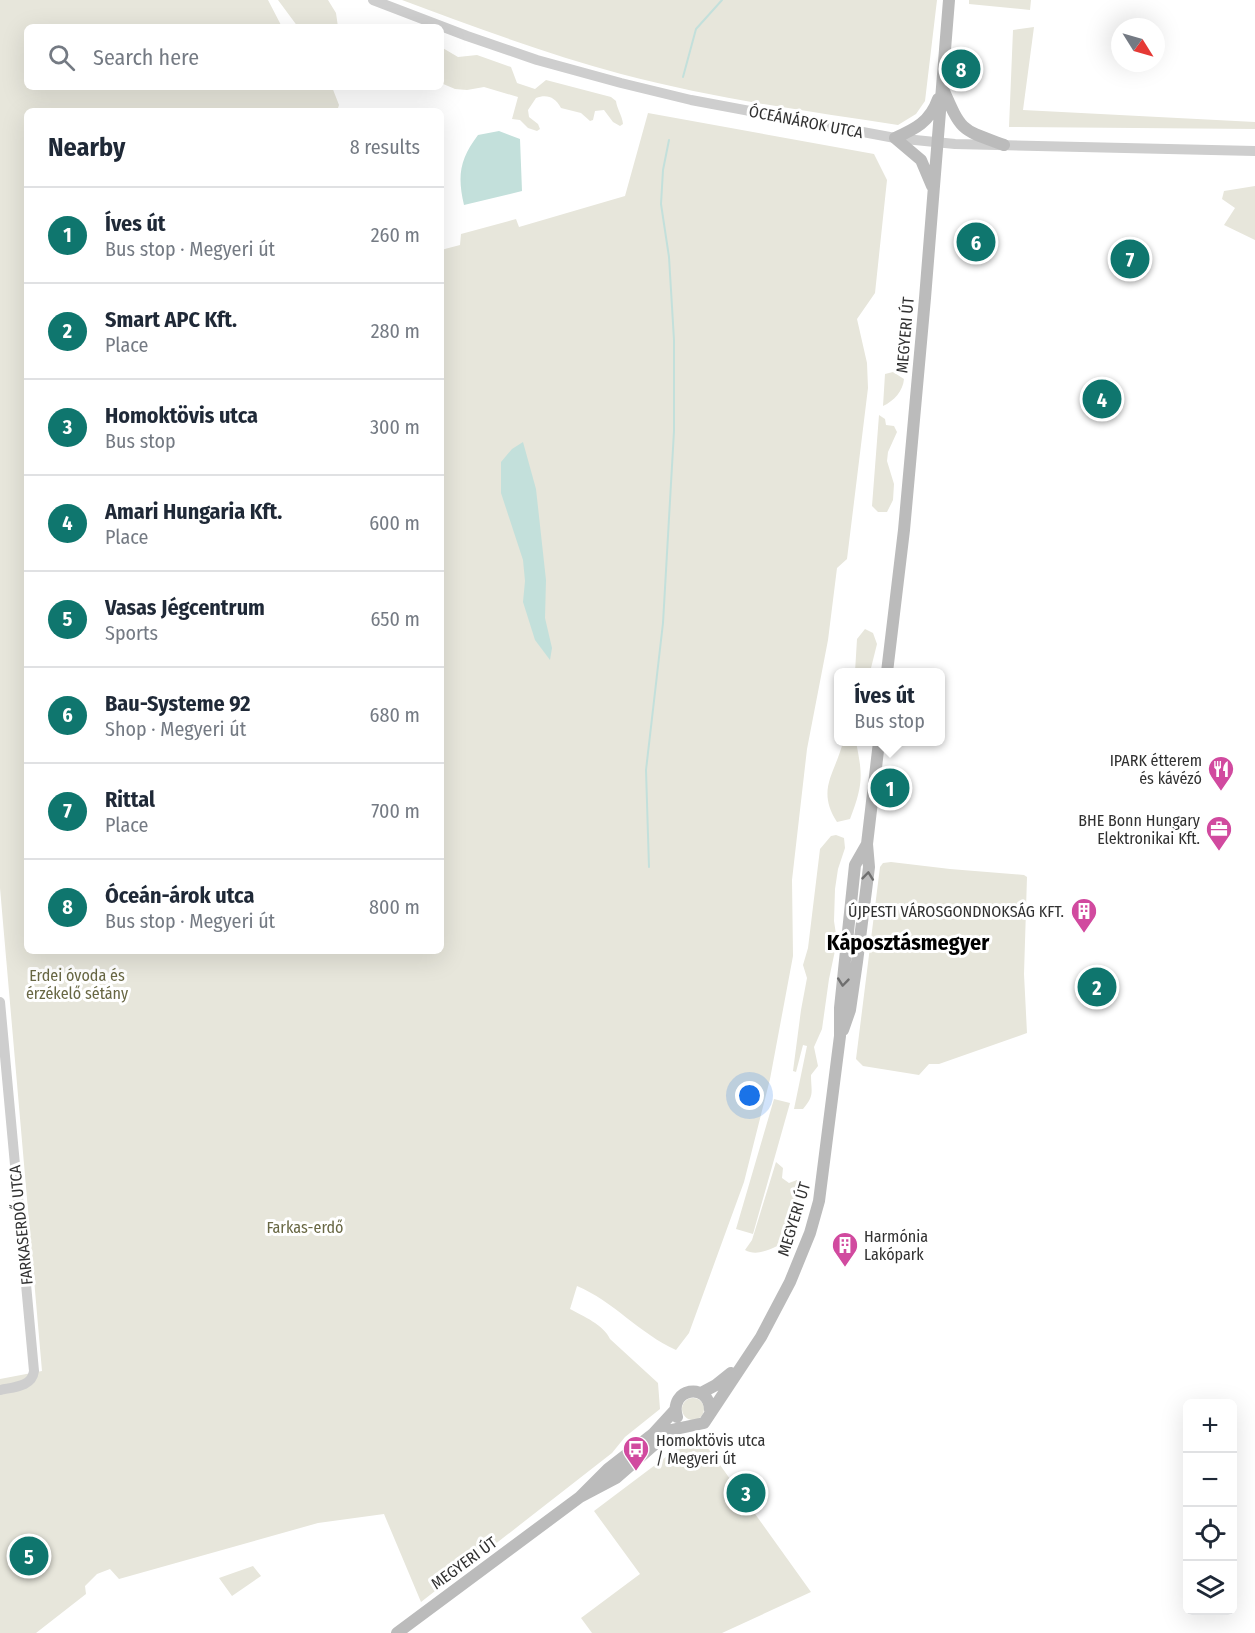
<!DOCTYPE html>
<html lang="en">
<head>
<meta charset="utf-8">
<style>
	body { margin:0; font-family:"Fira Sans Condensed",sans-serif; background:#f2f2f3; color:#1f2937 }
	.controls { position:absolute; right:18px; bottom:18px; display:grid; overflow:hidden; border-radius:9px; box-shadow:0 6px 24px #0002 }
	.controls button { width:54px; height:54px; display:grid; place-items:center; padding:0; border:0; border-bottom:2px solid #e0e1e3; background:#fff; color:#1f2937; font:30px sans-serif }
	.compass { position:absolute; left:1111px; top:18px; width:54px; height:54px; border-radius:50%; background:#fff; box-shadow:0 6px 24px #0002; rotate:127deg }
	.you { position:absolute; left:750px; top:1096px; width:21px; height:21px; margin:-15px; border:4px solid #fff; border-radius:50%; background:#1a73e8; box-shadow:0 0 0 9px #1a73e833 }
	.badge { display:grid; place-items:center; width:39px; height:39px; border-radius:50%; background:#0f766e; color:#fff; font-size:20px; font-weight:700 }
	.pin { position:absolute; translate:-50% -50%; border:3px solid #fff; box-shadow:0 2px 6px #0006 }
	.popup { position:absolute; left:834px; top:668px; width:111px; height:78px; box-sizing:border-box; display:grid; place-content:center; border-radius:9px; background:#fff; filter:drop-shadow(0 2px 4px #0005); font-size:20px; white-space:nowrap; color:#747a83 }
	.popup b { font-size:22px; color:#1f2937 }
	.popup::after { content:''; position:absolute; left:50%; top:100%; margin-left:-12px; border:12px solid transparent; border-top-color:#fff }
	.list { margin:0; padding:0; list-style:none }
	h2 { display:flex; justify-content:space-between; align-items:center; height:78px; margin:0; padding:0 24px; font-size:26px }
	h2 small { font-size:20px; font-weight:400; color:#747a83 }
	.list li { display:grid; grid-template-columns:39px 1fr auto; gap:18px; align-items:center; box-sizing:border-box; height:96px; padding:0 24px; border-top:2px solid #e0e1e3 }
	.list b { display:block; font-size:22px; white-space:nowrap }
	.list p { margin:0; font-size:20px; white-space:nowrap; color:#747a83 }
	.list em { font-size:20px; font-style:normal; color:#747a83 }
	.icon { flex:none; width:33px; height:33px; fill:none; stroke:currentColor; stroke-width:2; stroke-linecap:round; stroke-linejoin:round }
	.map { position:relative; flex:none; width:1255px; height:1633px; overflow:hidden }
	.search { position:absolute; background:#fff; box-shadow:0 6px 24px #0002; left:24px; top:24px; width:420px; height:66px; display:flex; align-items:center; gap:15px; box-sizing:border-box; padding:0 21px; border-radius:9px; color:#747a83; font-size:22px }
	.panel { position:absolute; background:#fff; box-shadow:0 6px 24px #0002; left:24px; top:108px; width:420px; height:846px; border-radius:9px }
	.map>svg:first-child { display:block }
	.green { fill:#e7e6db }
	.water { fill:#c3e0db }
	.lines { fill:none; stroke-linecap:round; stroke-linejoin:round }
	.stream { stroke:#c3e0db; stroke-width:2 }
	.tertiary { stroke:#cecece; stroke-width:10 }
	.secondary { stroke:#bbb; stroke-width:12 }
	.oneway { stroke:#6f6f6f }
	.labels { text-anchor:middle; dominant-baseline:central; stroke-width:6; stroke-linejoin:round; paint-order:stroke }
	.street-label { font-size:16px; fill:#313131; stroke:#fff }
	.poi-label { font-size:16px; fill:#313131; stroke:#fff; text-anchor:end }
	.park-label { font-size:16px; fill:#686743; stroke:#fff }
	.district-label { font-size:22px; font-weight:bold; fill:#000; stroke:#fff }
</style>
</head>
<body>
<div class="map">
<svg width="1255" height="1633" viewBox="0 0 1255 1633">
	<rect width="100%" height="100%" fill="#fff"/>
	<path class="green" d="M0 0H268L282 27H27V87H332L339 105 337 111H27V951H441V250L460 245 461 234 516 219 519 227 625 196 648 113 874 154 887 180 875 293 857 319 867 363 868 388 847 559 837 568 828 640 807 749 792 880 793 956 770 1079 744 1182 689 1333 676 1350C640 1334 613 1301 577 1286L570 1309C583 1316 604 1325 610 1339L658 1383 660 1409 625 1437 612 1453 421 1602 384 1514 318 1523 119 1579 110 1569 97 1574 85 1586 86 1594 36 1633H0V1379L42 1371 0 888Z
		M278 0H328L336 13 338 27H298Z
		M402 0H937L925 101 916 114 898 125C805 111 712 98 621 74 547 54 474 27 402 0Z
		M969 0H1031L1030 10 969 4Z
		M1034 27 1023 110 1255 122V129L1009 127 1013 30Z
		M441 47 458 57 477 55 511 67 517 83 535 89 546 80 611 97 616 101C617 109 622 115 623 124L620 126 613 122 604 110 595 111 593 120 590 121 581 113 561 108C555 97 547 94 536 98L528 110 529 117 538 124 540 129 537 131 528 128 520 120 512 119 518 97 484 87 467 90 455 89 441 83Z
		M1255 186V240L1224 225 1235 208 1222 199 1224 191Z
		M893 372 904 379C903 391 894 401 883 406L885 374Z
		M879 415 885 419 886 425 894 426 897 432 888 452 887 461 894 484 893 500 887 512H878L872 506Z
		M865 629 873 633 877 644 870 672H855L857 639Z
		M843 742H856C863 776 863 785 850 819L837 822C816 789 835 774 843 742Z
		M836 835 844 838 845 848 838 869 835 889 834 921 837 941 829 979 822 1029 814 1047 818 1066 811 1075C811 1092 815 1095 803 1109H794L807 1046 803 1045 796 1072 793 1071 801 1010 807 978 803 965 808 948 820 849 831 836Z
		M891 862 950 869 1024 875 1027 877 1024 974 1027 1033 939 1064H929L919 1075 863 1066 856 1059 880 867 883 863Z
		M774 1099 790 1103 753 1234 736 1229Z
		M776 1162 783 1168 782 1178 789 1183 797 1180 803 1186 802 1200 792 1217 790 1239C777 1246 759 1258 745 1250L752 1240Z
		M682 1409a11 11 0 1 1 22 0a11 11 0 1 1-22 0Z
		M705 1444 811 1592 722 1633H592L581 1618 640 1574 594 1511 675 1450Z
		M253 1566 261 1576 232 1596 219 1578Z"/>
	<path class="water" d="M499 131 520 139 522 191 464 205C457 175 460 159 478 135Z
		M523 442 536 489 546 580 545 618 552 648 550 660 535 640 523 602 525 581 523 560 501 493V462L512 449Z"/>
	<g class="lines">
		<path class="stream" d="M683 77 696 29 722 0
			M649 867 646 770 663 623 674 431V340L669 257 661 204 663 170 669 140"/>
		<path class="tertiary" d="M373 0 467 36 537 60 621 83 691 100 895 138 955 144 1255 151
			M0 1002 34 1371C32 1387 14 1387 0 1390"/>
		<path class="secondary" d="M943 89C962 132 960 129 1004 145
			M932 186 921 160 895 138C915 129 930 122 938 99
			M887 672 904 530 925 298 949 0
			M843 1030 850 1010 857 962 869 867 867 844 879 742
			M701 1393 716 1385 731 1373
			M677 1417C668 1388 709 1381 710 1410
			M580 1497 616 1478 671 1430 704 1423 761 1337 790 1282 810 1233 819 1201 840 1036V1008L855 865 867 844
			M397 1633 580 1497 608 1469 653 1434 675 1410"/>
	</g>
	<defs><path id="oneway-chevron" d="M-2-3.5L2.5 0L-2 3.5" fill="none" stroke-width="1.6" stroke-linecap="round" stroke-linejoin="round" transform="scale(1.5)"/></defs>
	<g class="oneway">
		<use href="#oneway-chevron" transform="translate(868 876) rotate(-84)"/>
		<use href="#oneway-chevron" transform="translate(843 982) rotate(96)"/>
	</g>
	<defs>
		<g id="restaurant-pin" transform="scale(1.35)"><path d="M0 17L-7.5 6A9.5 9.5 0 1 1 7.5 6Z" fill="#d14a9f" stroke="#fff"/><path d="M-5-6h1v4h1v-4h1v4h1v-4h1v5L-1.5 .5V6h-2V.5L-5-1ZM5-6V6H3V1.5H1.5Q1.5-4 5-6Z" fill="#fff"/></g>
		<g id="office-pin" transform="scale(1.35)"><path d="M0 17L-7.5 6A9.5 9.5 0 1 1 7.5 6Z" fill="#d14a9f" stroke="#fff"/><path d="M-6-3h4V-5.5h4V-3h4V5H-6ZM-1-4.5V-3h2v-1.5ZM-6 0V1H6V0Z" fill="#fff"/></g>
		<g id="building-pin" transform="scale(1.35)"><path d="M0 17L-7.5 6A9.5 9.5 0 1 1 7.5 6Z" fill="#d14a9f" stroke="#fff"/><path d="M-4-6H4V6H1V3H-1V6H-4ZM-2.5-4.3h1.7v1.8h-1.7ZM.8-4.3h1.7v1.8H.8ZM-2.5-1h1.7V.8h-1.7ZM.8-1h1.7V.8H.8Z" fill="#fff"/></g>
		<g id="bus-pin" transform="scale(1.35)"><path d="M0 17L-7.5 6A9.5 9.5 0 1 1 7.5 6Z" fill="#d14a9f" stroke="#fff"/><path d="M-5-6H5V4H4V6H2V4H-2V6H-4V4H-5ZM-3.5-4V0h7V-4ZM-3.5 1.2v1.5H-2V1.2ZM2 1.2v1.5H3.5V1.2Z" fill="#fff"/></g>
	</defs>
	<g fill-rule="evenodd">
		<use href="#restaurant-pin" x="1221" y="769"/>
		<use href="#office-pin" x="1219" y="829"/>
		<use href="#building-pin" x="1084" y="911"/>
		<use href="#building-pin" x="845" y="1245"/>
		<use href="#bus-pin" x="636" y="1449"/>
	</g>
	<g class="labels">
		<g class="street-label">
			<text transform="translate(806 122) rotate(11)">ÓCEÁNÁROK UTCA</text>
			<text transform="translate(905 335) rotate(-85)">MEGYERI ÚT</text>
			<text transform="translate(794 1219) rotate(-73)">MEGYERI ÚT</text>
			<text transform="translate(21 1225) rotate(-96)">FARKASERDŐ UTCA</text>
			<text transform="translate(464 1563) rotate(-36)">MEGYERI ÚT</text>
		</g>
		<g class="poi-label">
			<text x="1202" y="760">IPARK étterem<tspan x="1202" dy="18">és kávézó</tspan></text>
			<text x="1200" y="820">BHE Bonn Hungary<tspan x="1200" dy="18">Elektronikai Kft.</tspan></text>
			<text x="1064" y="911">ÚJPESTI VÁROSGONDNOKSÁG KFT.</text>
			<text x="864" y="1236" text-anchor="start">Harmónia<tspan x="864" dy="18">Lakópark</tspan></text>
			<text x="656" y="1440" text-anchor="start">Homoktövis utca<tspan x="656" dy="18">/ Megyeri út</tspan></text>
		</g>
		<g class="park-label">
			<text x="77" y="975">Erdei óvoda és<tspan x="77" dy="18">érzékelő sétány</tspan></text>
			<text x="305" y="1227">Farkas-erdő</text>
		</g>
		<g class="district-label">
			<text x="908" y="942">Káposztásmegyer</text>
		</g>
	</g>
</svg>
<div class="controls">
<button>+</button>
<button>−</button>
<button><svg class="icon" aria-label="locate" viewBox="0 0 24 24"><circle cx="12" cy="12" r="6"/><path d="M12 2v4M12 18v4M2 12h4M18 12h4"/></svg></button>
<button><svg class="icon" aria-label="layers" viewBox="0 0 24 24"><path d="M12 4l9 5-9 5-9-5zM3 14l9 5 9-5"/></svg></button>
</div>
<svg class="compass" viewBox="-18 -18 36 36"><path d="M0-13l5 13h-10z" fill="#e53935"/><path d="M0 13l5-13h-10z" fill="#747a83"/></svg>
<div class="you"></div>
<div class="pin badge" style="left:890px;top:788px">1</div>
<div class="popup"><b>Íves út</b>Bus stop</div>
<div class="pin badge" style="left:1097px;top:987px">2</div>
<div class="pin badge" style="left:746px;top:1493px">3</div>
<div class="pin badge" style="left:1102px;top:399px">4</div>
<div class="pin badge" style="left:29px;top:1556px">5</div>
<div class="pin badge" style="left:976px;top:242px">6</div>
<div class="pin badge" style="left:1130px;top:259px">7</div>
<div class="pin badge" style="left:961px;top:69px">8</div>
<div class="search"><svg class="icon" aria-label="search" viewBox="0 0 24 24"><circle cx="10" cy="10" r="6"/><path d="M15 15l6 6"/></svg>Search here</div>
<section class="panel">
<h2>Nearby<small>8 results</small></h2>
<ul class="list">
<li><span class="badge">1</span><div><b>Íves út</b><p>Bus stop · Megyeri út</p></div><em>260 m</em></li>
<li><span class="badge">2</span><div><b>Smart APC Kft.</b><p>Place</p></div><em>280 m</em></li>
<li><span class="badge">3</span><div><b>Homoktövis utca</b><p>Bus stop</p></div><em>300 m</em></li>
<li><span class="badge">4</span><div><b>Amari Hungaria Kft.</b><p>Place</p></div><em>600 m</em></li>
<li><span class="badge">5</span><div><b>Vasas Jégcentrum</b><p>Sports</p></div><em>650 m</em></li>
<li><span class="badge">6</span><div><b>Bau-Systeme 92</b><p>Shop · Megyeri út</p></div><em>680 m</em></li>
<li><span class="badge">7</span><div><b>Rittal</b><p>Place</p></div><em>700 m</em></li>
<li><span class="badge">8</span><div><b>Óceán-árok utca</b><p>Bus stop · Megyeri út</p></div><em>800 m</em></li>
</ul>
</section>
</div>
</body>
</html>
